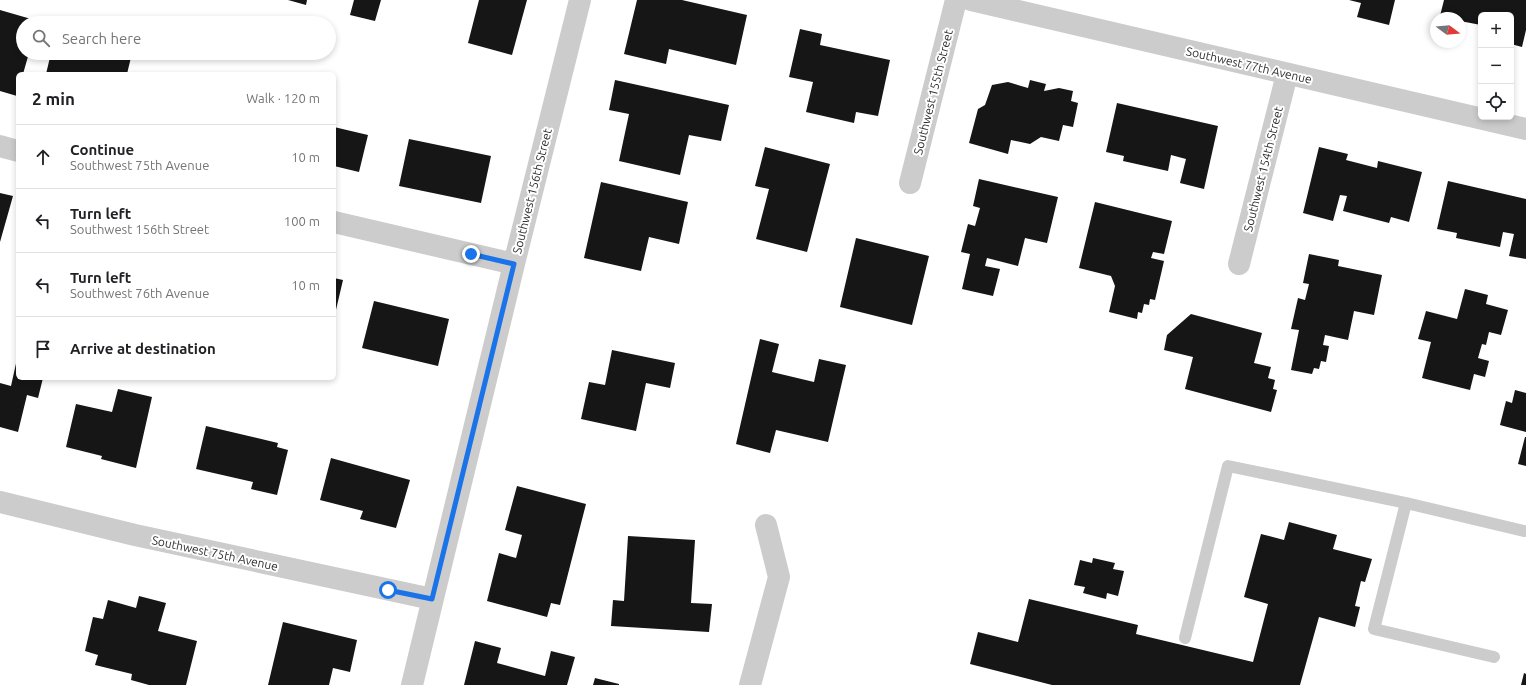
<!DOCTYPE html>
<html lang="en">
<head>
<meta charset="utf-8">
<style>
	body { margin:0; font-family:Ubuntu,sans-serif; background:#f2f2f2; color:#202124 }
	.controls { position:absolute; right:12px; top:12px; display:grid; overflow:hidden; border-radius:6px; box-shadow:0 2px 6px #0003 }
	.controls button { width:36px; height:36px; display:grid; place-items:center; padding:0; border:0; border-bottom:1px solid #e0e0e0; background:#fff; color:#202124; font:20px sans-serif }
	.compass { position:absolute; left:1430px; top:12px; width:36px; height:36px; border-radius:50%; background:#fff; box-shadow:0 2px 6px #0003; rotate:106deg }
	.stop { position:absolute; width:12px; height:12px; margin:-9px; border:3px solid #1a73e8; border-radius:50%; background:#fff }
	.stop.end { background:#1a73e8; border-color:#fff; box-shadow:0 1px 4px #0008 }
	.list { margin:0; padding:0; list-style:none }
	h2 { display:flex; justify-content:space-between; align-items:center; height:52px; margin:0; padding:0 16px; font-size:17px }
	h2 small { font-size:13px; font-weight:400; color:#757577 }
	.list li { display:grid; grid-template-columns:26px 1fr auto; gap:12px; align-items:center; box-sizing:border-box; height:64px; padding:0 16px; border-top:1px solid #e0e0e0 }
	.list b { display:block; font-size:15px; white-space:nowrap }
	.list p { margin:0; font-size:13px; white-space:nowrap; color:#757577 }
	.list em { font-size:13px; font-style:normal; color:#757577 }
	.icon { flex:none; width:22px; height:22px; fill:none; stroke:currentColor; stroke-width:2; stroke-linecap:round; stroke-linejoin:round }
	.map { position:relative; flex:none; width:1526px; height:685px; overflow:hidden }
	.search { position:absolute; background:#fff; box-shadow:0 2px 6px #0003; left:16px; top:16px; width:320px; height:44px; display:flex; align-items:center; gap:10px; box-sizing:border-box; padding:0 14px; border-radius:22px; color:#757577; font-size:15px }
	.panel { position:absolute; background:#fff; box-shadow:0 2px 6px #0003; left:16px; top:72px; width:320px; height:308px; border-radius:6px }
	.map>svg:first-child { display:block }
	.building { fill:#161616 }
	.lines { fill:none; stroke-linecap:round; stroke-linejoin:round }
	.service { stroke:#ccc; stroke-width:12 }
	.minor { stroke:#ccc; stroke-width:22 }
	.tertiary { stroke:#ccc; stroke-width:22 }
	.route { stroke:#1a73e8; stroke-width:5 }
	.labels { text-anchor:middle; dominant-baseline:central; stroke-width:4; stroke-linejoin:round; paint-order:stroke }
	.street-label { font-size:12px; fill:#2f2f2f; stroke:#fff }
</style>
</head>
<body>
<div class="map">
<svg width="1526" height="685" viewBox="0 0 1526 685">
	<rect width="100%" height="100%" fill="#fff"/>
	<path class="building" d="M288 0H307L306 5Z
		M354 0H381L375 21 350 15Z
		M479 0H527L512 55 468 43Z
		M637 0H682L747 15 736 65 669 49 666 64 624 54Z
		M1349 0H1395L1389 25 1357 17 1361 3Z
		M1444 0H1526V30L1522 47 1511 44V15H1481V25L1460 21V18H1448L1440 16Z
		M0 10 38 21 37 23H23V53H29L23 74H18V90L17 96 0 91Z
		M800 29 822 34 820 45 890 60 878 116 856 112 854 123 806 112 813 82 789 77Z
		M51 53H132L127 74H46Z
		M615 80 729 105 721 141 689 135 680 175 619 161 629 114 609 110Z
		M1030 80 1046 84 1044 91 1059 88 1073 91 1071 101 1078 103 1073 127 1063 125 1059 141 1041 137 1030 144 1011 140 1008 154 969 143 978 109 985 105 992 85 1008 82 1028 88Z
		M1117 103 1218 126 1204 189 1180 183 1186 159 1171 155 1168 171 1123 161 1124 156 1106 152Z
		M334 127 368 135 359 172 334 166Z
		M409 139 491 156 481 203 399 186Z
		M765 147 830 164 807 252 756 239 769 189 755 186Z
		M1319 147 1348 154 1346 160 1377 168 1378 161 1422 172 1409 222 1391 217 1389 223 1343 211 1347 196 1340 195 1333 221 1303 213Z
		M979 179 1058 197 1047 243 1025 238 1018 266 987 258 985 266 1000 269 993 296 962 289 970 254 961 252 968 224 975 226 980 208 973 206Z
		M1448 181 1526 199V259L1509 256 1514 234 1503 232 1500 247 1456 238 1457 233 1437 229Z
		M601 182 688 202 679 244 649 237 641 271 584 258Z
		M0 193 13 196 0 242Z
		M1095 202 1172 221 1164 254 1153 252 1151 258 1164 261 1155 300 1150 299 1149 305 1144 304 1142 313 1138 312 1137 319 1109 312 1115 286 1111 276 1079 268Z
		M856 238 929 256 912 325 840 307Z
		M1309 254 1339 260 1338 266 1382 275 1374 315 1354 311 1348 340 1325 335 1323 345 1329 346 1326 362 1321 361 1319 369 1314 368 1312 374 1291 370 1299 330 1291 329 1298 298 1305 300 1309 284 1303 283Z
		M334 278 343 280 335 314H334Z
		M1465 289 1488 295 1486 304 1508 310 1501 335 1489 332 1486 345 1482 344 1478 358 1489 361 1485 377 1474 374 1470 390 1422 378 1431 342 1418 339 1426 311 1457 319Z
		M374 301 449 319 438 366 362 348Z
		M1191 314 1262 333 1254 363 1271 367 1268 378 1275 380 1273 389 1277 390 1271 412 1185 389 1193 357 1164 350 1167 335Z
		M760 339 779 344 772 372 814 382 819 359 846 365 828 442 776 430 770 453 736 444Z
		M612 350 675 363 670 388 646 383 636 431 581 419 589 382 605 385Z
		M17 359 18 378H43L38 398 27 395 18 432 0 427V383L11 386Z
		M118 389 152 397 136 468 101 459 102 456 66 447 76 404 112 412Z
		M1515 390 1526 393V432L1500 425 1506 401 1512 403Z
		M206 426 278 443 277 447 288 450 277 495 251 489 253 482 196 469Z
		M1525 437H1526V466L1518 464Z
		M331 458 410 480 396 528 360 519 363 511 320 500Z
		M517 486 586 504 560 605 551 603 547 617 487 601 499 553 516 558 522 535 505 530Z
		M1289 522 1337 535 1333 549 1372 559 1365 582 1361 581 1355 606 1360 607 1355 627 1319 617 1300 685H1052L970 664 978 632 1018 642 1029 599 1138 625 1136 634 1253 662 1268 604 1244 597 1261 534 1284 540Z
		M628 536 695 540 691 603 712 604 709 632 611 626 613 600 624 601Z
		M1093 558 1115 563 1113 569 1124 571 1118 596 1107 593 1106 599 1083 593 1085 587 1074 585 1080 560 1092 563Z
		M139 596 166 603 158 631 197 641 186 685H149L131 680 132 674 95 665 98 655 85 651 93 617 103 619 108 600 136 608Z
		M283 622 357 640 350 672 333 668 329 685H268Z
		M475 641 501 648 497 663 545 676 551 651 575 657 567 685H464Z
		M1524 673 1526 674V685H1521Z
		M595 678 619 684V685H593Z"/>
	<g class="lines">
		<path class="service" d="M1406 503 1374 629 1494 657
			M1185 638 1228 466 1406 503 1524 531"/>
		<path class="minor" d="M0 146 18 151
			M910 183 956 0
			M334 222 514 264
			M1239 264 1287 74
			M0 502 135 535 432 599
			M412 685 514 264 580 0
			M750 685 779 577 766 525"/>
		<path class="tertiary" d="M971 0 1526 129"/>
	</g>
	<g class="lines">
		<path class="route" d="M388 590 432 599 514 264 471 254"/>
	</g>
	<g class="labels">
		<g class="street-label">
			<text transform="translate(1249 65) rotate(13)">Southwest 77th Avenue</text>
			<text transform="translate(933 92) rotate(-76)">Southwest 155th Street</text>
			<text transform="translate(1263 169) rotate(-76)">Southwest 154th Street</text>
			<text transform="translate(532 191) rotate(-76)">Southwest 156th Street</text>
			<text transform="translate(215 553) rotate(12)">Southwest 75th Avenue</text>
		</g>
	</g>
</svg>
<div class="controls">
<button>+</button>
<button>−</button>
<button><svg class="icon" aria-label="locate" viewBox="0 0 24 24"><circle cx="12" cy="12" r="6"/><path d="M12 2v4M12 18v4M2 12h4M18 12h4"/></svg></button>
</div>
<svg class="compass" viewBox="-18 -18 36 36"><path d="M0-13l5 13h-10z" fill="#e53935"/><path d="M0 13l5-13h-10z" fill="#757577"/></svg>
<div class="stop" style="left:388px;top:590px"></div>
<div class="stop end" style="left:471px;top:254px"></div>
<div class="search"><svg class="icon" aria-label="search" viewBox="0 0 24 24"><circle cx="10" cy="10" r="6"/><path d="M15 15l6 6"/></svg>Search here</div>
<section class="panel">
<h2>2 min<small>Walk · 120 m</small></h2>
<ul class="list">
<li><svg class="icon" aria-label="ahead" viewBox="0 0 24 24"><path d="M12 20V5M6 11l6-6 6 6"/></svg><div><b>Continue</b><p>Southwest 75th Avenue</p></div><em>10 m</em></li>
<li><svg class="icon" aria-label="left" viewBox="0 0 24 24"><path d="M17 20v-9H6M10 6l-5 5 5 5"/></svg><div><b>Turn left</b><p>Southwest 156th Street</p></div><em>100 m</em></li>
<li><svg class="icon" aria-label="left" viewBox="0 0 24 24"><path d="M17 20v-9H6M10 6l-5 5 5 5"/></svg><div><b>Turn left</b><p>Southwest 76th Avenue</p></div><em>10 m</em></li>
<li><svg class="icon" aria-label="arrive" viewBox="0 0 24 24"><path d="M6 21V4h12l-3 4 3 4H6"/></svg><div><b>Arrive at destination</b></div></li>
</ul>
</section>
</div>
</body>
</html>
